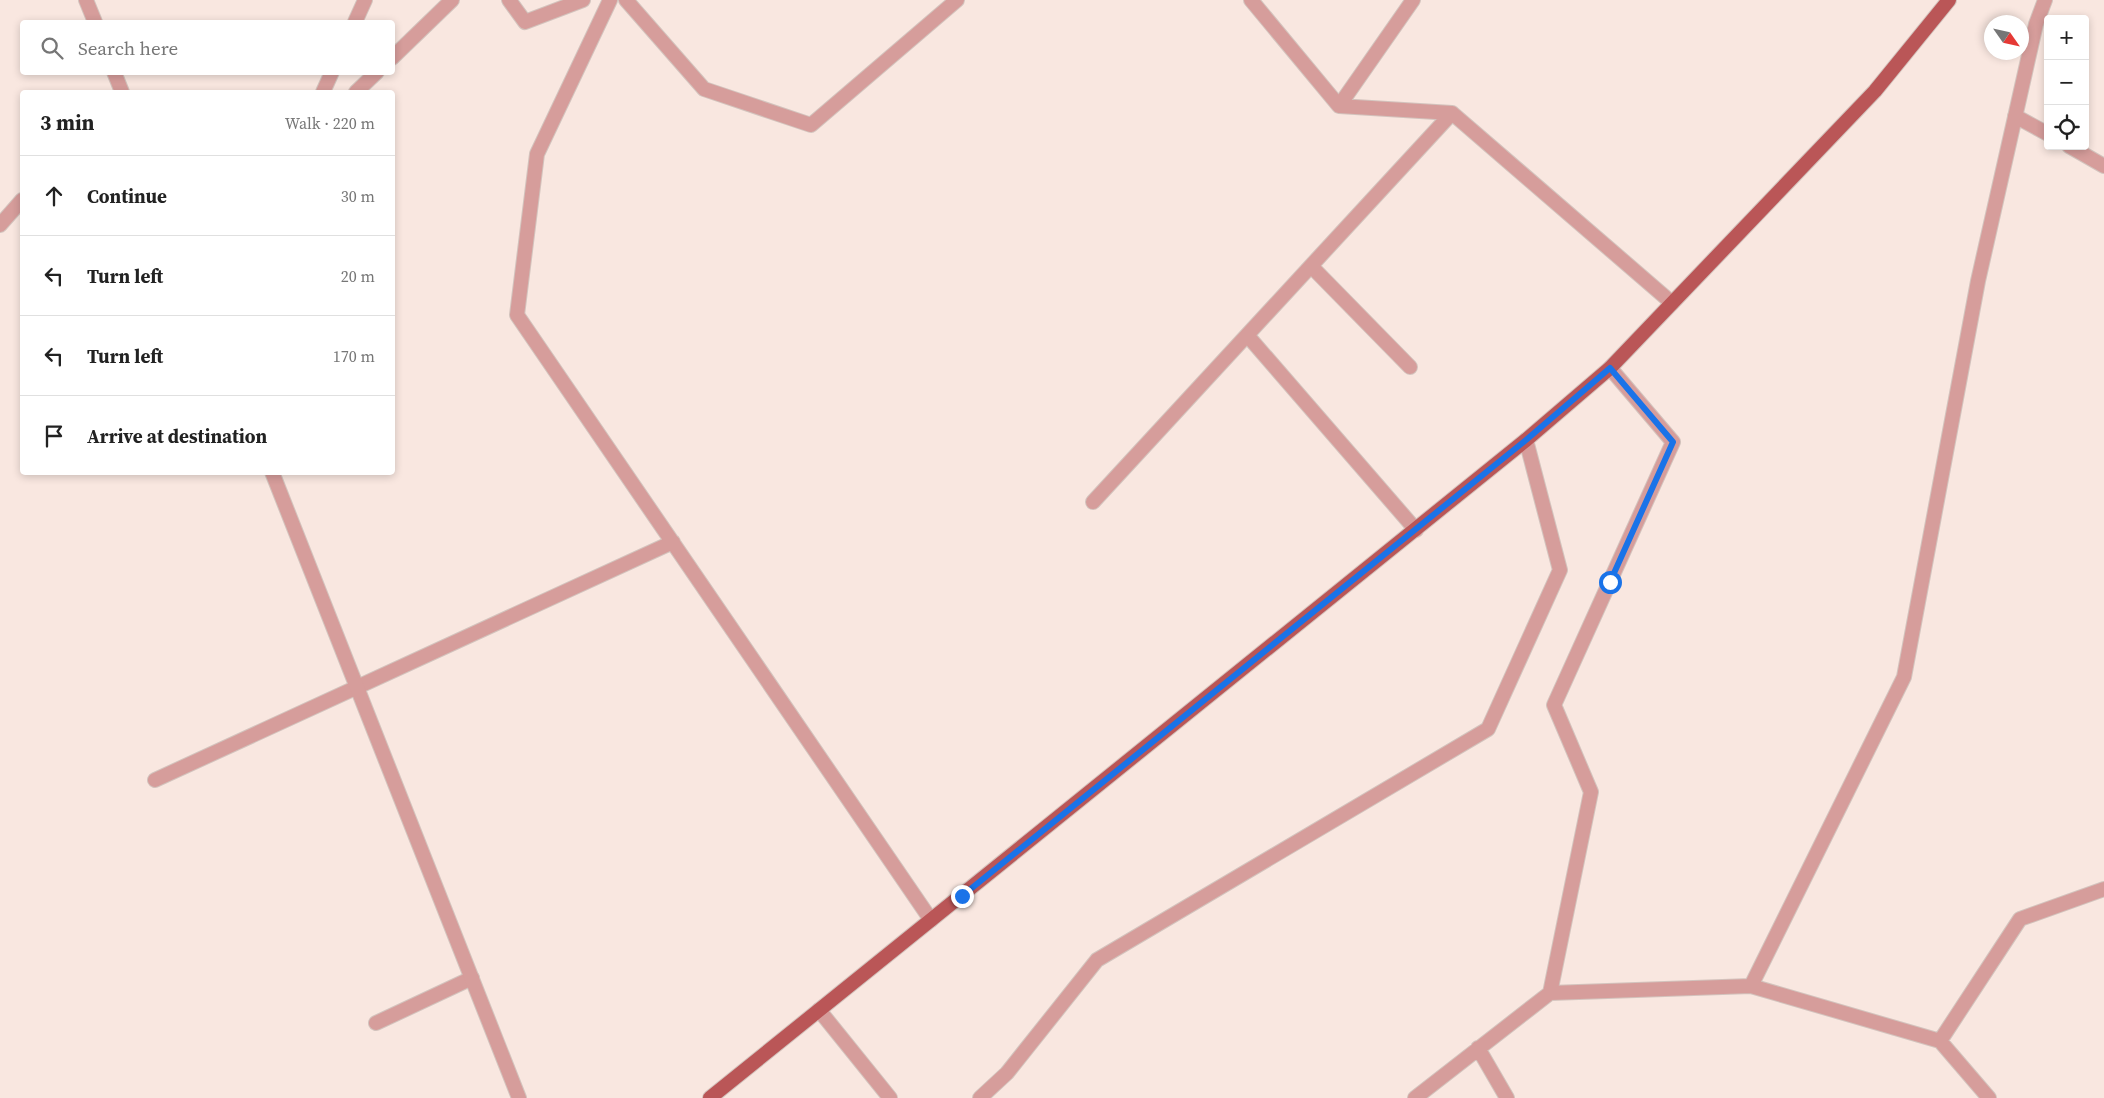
<!DOCTYPE html>
<html lang="en">
<head>
<meta charset="utf-8">
<style>
	body { margin:0; font-family:"Source Serif 4",serif; background:#f6f6f6; color:#222 }
	.controls { position:absolute; right:15px; top:15px; display:grid; overflow:hidden; border-radius:5px; box-shadow:0 2px 8px #0003 }
	.controls button { width:45px; height:45px; display:grid; place-items:center; padding:0; border:0; border-bottom:1px solid #e0e0e0; background:#fff; color:#222; font:25px sans-serif }
	.compass { position:absolute; left:1984px; top:15px; width:45px; height:45px; border-radius:50%; background:#fff; box-shadow:0 2px 8px #0003; rotate:124deg }
	.stop { position:absolute; width:15px; height:15px; margin:-11px; border:4px solid #1a73e8; border-radius:50%; background:#fff }
	.stop.end { background:#1a73e8; border-color:#fff; box-shadow:0 1px 5px #0008 }
	.list { margin:0; padding:0; list-style:none }
	h2 { display:flex; justify-content:space-between; align-items:center; height:65px; margin:0; padding:0 20px; font-size:21px }
	h2 small { font-size:16px; font-weight:400; color:#767676 }
	.list li { display:grid; grid-template-columns:32px 1fr auto; gap:15px; align-items:center; box-sizing:border-box; height:80px; padding:0 20px; border-top:1px solid #e0e0e0 }
	.list b { display:block; font-size:19px; white-space:nowrap }
	.list em { font-size:16px; font-style:normal; color:#767676 }
	.icon { flex:none; width:28px; height:28px; fill:none; stroke:currentColor; stroke-width:2; stroke-linecap:round; stroke-linejoin:round }
	.map { position:relative; flex:none; width:2104px; height:1098px; overflow:hidden }
	.search { position:absolute; background:#fff; box-shadow:0 2px 8px #0003; left:20px; top:20px; width:375px; height:55px; display:flex; align-items:center; gap:12px; box-sizing:border-box; padding:0 18px; border-radius:5px; color:#767676; font-size:19px }
	.panel { position:absolute; background:#fff; box-shadow:0 2px 8px #0003; left:20px; top:90px; width:375px; height:385px; border-radius:5px }
	.map>svg:first-child { display:block }
	.lines { fill:none; stroke-linecap:round; stroke-linejoin:round }
	.minor-casing { stroke:#d3c3bd; stroke-width:16 }
	.tertiary-casing { stroke:#d3c3bd; stroke-width:16 }
	.primary-casing { stroke:#d3c3bd; stroke-width:16 }
	.minor { stroke:#d69d9b; stroke-width:14 }
	.tertiary { stroke:#d69d9b; stroke-width:14 }
	.primary { stroke:#ba5657; stroke-width:14 }
	.route { stroke:#1a73e8; stroke-width:6 }
</style>
</head>
<body>
<div class="map">
<svg width="2104" height="1098" viewBox="0 0 2104 1098">
	<rect width="100%" height="100%" fill="#f9e7e0"/>
	<g class="lines">
		<g class="minor-casing">
			<path id="minor" d="M509 0 525 22 583 0
				M610 0 537 154 517 315 931 920
				M626 0 704 89 811 125 957 0
				M1251 0 1339 106 1452 113 1672 303
				M355 22 365 0
				M392 58 452 0
				M323 92 332 72
				M356 92 377 72
				M1339 106 1413 0
				M2015 116 2048 134
				M2069 146 2104 166
				M0 225 22 200
				M1311 266 1410 367
				M1247 335 1416 530
				M1093 502 1452 113
				M155 780 673 542
				M1751 986 1904 677 1978 281 2036 24 2045 0
				M1550 993 1591 792 1554 705 1673 442 1610 368
				M819 1010 890 1098
				M376 1023 472 978
				M1940 1041 2020 919 2104 889
				M1478 1048 1507 1098
				M980 1098 1007 1073 1097 960 1488 729 1560 570 1526 440
				M1415 1098 1550 993 1751 986 1940 1041 1989 1098"/>
		</g>
		<g class="tertiary-casing">
			<path id="tertiary" d="M86 0 95 22
				M114 72 122 92
				M272 472 519 1098"/>
		</g>
		<g class="primary-casing">
			<path id="primary" d="M710 1098 1526 440 1610 368 1875 91 1949 0"/>
		</g>
		<use href="#minor" class="minor"/>
		<use href="#tertiary" class="tertiary"/>
		<use href="#primary" class="primary"/>
	</g>
	<g class="lines">
		<path class="route" d="M962 896 1526 440 1610 368 1673 442 1610 582"/>
	</g>
</svg>
<div class="controls">
<button>+</button>
<button>−</button>
<button><svg class="icon" aria-label="locate" viewBox="0 0 24 24"><circle cx="12" cy="12" r="6"/><path d="M12 2v4M12 18v4M2 12h4M18 12h4"/></svg></button>
</div>
<svg class="compass" viewBox="-18 -18 36 36"><path d="M0-13l5 13h-10z" fill="#e53935"/><path d="M0 13l5-13h-10z" fill="#767676"/></svg>
<div class="stop" style="left:1610px;top:582px"></div>
<div class="stop end" style="left:962px;top:896px"></div>
<div class="search"><svg class="icon" aria-label="search" viewBox="0 0 24 24"><circle cx="10" cy="10" r="6"/><path d="M15 15l6 6"/></svg>Search here</div>
<section class="panel">
<h2>3 min<small>Walk · 220 m</small></h2>
<ul class="list">
<li><svg class="icon" aria-label="ahead" viewBox="0 0 24 24"><path d="M12 20V5M6 11l6-6 6 6"/></svg><div><b>Continue</b></div><em>30 m</em></li>
<li><svg class="icon" aria-label="left" viewBox="0 0 24 24"><path d="M17 20v-9H6M10 6l-5 5 5 5"/></svg><div><b>Turn left</b></div><em>20 m</em></li>
<li><svg class="icon" aria-label="left" viewBox="0 0 24 24"><path d="M17 20v-9H6M10 6l-5 5 5 5"/></svg><div><b>Turn left</b></div><em>170 m</em></li>
<li><svg class="icon" aria-label="arrive" viewBox="0 0 24 24"><path d="M6 21V4h12l-3 4 3 4H6"/></svg><div><b>Arrive at destination</b></div></li>
</ul>
</section>
</div>
</body>
</html>
